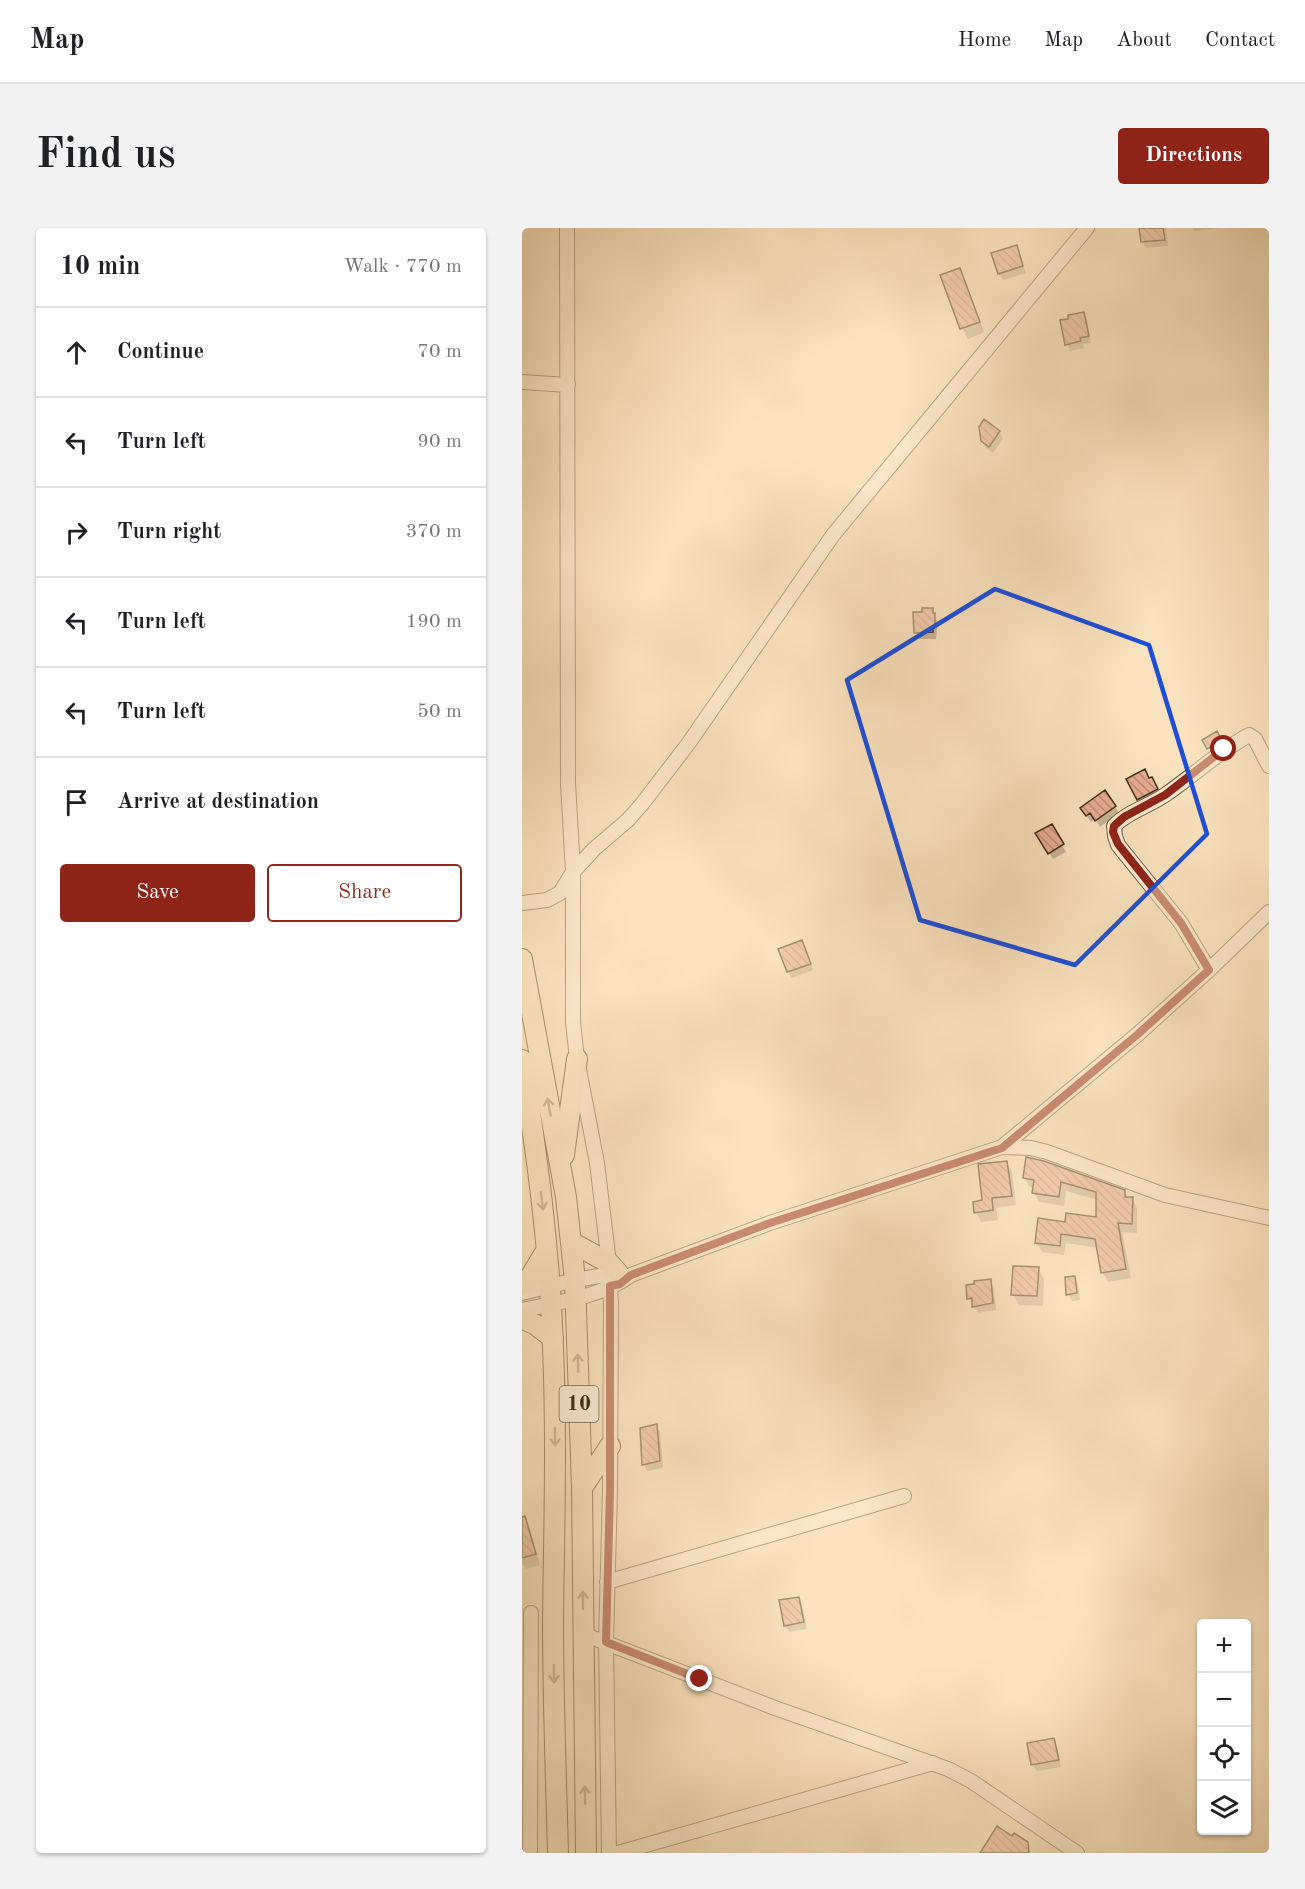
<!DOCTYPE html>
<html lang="en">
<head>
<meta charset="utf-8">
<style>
	body { margin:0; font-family:"Old Standard TT",serif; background:#f2f2f2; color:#202124 }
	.controls { position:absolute; right:18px; bottom:18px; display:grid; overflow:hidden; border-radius:6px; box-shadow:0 2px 4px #0004 }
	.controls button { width:54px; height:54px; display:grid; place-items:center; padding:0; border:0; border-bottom:2px solid #e0e0e0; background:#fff; color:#202124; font:30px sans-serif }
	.stop { position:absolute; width:18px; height:18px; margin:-14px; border:4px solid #8f2418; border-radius:50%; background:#fff }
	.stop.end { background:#8f2418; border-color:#fff; box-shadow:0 2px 6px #0008 }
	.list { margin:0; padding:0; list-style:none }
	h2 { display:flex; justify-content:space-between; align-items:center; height:78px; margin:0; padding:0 24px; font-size:26px }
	h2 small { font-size:20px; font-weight:400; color:#757577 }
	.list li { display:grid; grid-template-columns:39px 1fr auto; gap:18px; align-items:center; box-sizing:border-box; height:90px; padding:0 24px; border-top:2px solid #e0e0e0 }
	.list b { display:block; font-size:22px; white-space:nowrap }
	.list em { font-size:20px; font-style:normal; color:#757577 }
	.actions { display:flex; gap:12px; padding:18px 24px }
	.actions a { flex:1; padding:14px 0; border:2px solid #8f2418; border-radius:6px; text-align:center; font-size:21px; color:#8f2418 }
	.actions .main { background:#8f2418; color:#fff }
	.icon { flex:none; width:33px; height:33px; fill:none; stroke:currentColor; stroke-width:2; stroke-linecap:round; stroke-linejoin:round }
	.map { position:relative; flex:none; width:747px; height:1625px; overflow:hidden; border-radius:6px }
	header { display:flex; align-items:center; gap:36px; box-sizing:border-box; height:84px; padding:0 30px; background:#fff; border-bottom:2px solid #e0e0e0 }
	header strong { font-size:28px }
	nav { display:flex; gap:33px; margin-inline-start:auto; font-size:21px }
	.intro { display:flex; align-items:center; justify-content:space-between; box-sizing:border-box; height:144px; padding:0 36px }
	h1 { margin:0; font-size:42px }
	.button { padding:15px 27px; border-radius:6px; background:#8f2418; color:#fff; font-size:21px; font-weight:700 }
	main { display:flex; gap:36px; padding:0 36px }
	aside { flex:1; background:#fff; border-radius:6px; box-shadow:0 2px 4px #0004 }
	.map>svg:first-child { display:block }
	.shadow { fill:#0003 }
	.building { fill:url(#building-back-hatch); stroke:#422e17; stroke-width:1.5 }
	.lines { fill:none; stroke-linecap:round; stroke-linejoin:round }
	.minor-casing { stroke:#705b41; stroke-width:16 }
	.highway-casing { stroke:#422e17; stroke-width:22 }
	.minor { stroke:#fcecd5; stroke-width:14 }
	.highway { stroke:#fae2be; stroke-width:20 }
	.oneway { stroke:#9e886a }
	.route { stroke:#8f2418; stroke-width:8 }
	.marked { fill:none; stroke:#1d4ed8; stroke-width:4.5; stroke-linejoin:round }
	.labels { text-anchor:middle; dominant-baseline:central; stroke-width:5; stroke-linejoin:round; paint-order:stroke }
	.shield { fill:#fcecd5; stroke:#7a6750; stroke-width:1.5 }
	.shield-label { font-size:21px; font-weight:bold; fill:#422e17 }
</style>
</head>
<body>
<header>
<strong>Map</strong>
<nav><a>Home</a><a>Map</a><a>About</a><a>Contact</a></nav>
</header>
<div class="intro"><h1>Find us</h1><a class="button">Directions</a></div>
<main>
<aside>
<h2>10 min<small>Walk · 770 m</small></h2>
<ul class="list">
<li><svg class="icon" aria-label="ahead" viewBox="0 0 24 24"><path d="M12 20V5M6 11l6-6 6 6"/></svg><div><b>Continue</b></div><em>70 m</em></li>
<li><svg class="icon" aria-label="left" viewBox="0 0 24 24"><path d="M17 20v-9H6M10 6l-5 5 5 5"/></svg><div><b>Turn left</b></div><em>90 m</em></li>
<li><svg class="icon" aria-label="right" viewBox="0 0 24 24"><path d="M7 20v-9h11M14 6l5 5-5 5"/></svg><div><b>Turn right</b></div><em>370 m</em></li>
<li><svg class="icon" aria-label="left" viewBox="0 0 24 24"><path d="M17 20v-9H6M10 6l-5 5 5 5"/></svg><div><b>Turn left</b></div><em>190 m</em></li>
<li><svg class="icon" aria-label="left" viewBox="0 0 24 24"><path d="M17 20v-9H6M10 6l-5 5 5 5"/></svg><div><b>Turn left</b></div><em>50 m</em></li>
<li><svg class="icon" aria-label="arrive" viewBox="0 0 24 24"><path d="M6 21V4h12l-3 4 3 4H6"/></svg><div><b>Arrive at destination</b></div></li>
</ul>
<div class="actions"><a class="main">Save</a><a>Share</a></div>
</aside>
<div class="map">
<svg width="747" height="1625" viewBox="0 0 747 1625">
	<defs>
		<pattern id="building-back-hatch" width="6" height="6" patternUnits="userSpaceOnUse" patternTransform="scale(1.5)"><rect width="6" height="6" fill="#e8ab93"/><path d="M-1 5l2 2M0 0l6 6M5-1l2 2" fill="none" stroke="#be8c77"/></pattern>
	</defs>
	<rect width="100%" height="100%" fill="#fae2be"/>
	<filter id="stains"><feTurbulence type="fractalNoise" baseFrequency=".00333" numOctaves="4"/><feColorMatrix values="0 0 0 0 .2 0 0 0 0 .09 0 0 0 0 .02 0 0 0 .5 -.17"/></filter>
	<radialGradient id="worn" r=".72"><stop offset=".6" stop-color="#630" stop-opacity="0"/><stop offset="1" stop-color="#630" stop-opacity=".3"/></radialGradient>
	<path class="shadow" d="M619 0H644L646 18 624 20 620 14Z
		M670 0H698L672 3Z
		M494 19 504 45 481 52 477 46Z
		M437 41 443 52 462 104 446 111 440 100Z
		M561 86 565 92 569 115 561 116 562 120 548 123 545 116Z
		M477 204 481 211 471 225 464 220 460 213Z
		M410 382 416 393 414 411H397L393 404 402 385Z
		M695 505 703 519 690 526 682 513Z
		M629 551 639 568 620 578 606 552Z
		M583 564 597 585 578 599 573 591 569 594 564 587Z
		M529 598 544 624 531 631 515 606Z
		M280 714 291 742 270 750 266 744Z
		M505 931 602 963 606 970H610L615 980V1005L600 1004 609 1050 586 1054 581 1045 576 1020 544 1015 542 1027 520 1024 514 1015 544 995 576 991V972L544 963 542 978 517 974 512 964V960L508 959 502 950Z
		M484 934 490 944 494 977 474 980 476 992 459 994 454 984Z
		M516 1040 522 1051 521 1078 497 1077 491 1067Z
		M553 1050 556 1056 558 1072 550 1073 546 1066Z
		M468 1053 472 1060 474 1082 456 1085 447 1070Z
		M134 1198 138 1204 141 1240 125 1243 122 1236Z
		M2 1289 8 1300 18 1337 4 1341 0 1335V1290Z
		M277 1370 280 1377 285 1401 267 1404 263 1397Z
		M532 1512 535 1519 539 1539 515 1543 511 1537Z"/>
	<path class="building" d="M617 0H641L643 12 619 14Z
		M495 17 501 38 476 46 469 25Z
		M438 40 458 94 438 101 418 47Z
		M562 84 567 108 558 110 559 113 543 117 538 92 546 91V87Z
		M462 191 478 203 467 219 459 213 457 199Z
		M400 380H411V385H413V399H411V404L392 405 391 384H400Z
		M695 503 700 512 685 521 680 512Z
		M623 541 627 550 630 549 636 561 615 572 604 551Z
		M583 562 594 578 573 593 568 585 564 588 558 580Z
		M530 596 542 616 526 626 513 605Z
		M280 712 289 736 265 744 256 721Z
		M504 929 522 933 603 962V969H611L610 996 596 995 604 1041 579 1045 573 1011 539 1006 538 1018 513 1015 516 990 543 994 544 985 574 989V964L539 954 537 969 510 965 512 952 501 950Z
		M485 933 490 968 470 970 471 982 452 985 451 974 460 972 456 936Z
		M491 1038 517 1039 515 1068 489 1067Z
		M553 1048 555 1065 544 1067 543 1049Z
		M469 1051 471 1075 450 1079V1070L445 1071 444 1057 452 1056V1053Z
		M135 1196 138 1233 120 1237 118 1200Z
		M3 1288 14 1326 0 1330V1289Z
		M277 1369 282 1394 262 1398 257 1372Z
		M532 1510 537 1532 509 1537 505 1515Z
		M475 1598 490 1608 492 1605 506 1614 507 1625H458Z"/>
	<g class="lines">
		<g class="minor-casing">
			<path id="minor" d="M45 0 46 555 51 644V794L55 831 75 935 87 1035 89 1076 88 1263 84 1414 87 1625
				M0 154 46 157
				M0 675 25 672 38 665 51 644 72 621 106 592 120 576 166 516 311 307 565 0
				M687 742 659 695 596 617 593 608 592 598C605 584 627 578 643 567 672 547 696 524 727 507L733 511 747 538
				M480 919 616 806 687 742 747 684
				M0 1065 53 1052 94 1045
				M0 1082C34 1075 81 1068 109 1047L248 995 480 919 509 920 525 924 643 967 747 990
				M85 1354 382 1268
				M61 1406 253 1480 426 1541 449 1553 555 1625
				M8 1625 9 1385
				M96 1625 411 1535"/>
		</g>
		<g class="highway-casing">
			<path id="highway" d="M0 731 44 969 53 1052 60 1260 64 1625
				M0 832C15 927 28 1023 31 1121 35 1211 32 1302 31 1393 31 1470 34 1548 36 1625
				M42 927 55 831
				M49 1014 87 1035 96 1045
				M0 1057 9 1048 24 1023
				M0 1090 14 1097 31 1110
				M60 1260 88 1218"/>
		</g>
		<use href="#minor" class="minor"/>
		<use href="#highway" class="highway"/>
	</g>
	<defs><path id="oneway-shaft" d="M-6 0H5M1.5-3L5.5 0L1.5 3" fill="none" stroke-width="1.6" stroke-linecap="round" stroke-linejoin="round" transform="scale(1.5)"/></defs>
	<g class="oneway">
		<use href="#oneway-shaft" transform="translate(27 879) rotate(-100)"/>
		<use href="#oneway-shaft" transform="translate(20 973) rotate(83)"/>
		<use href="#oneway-shaft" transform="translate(56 1135) rotate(-92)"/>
		<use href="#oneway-shaft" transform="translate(33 1209) rotate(89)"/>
		<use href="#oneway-shaft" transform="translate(61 1372) rotate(-90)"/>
		<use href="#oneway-shaft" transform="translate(32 1446) rotate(89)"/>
		<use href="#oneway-shaft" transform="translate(63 1567) rotate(-91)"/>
	</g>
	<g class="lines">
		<path class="route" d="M178 1451 84 1414 88 1263V1058L98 1056 109 1047 248 995 480 920 616 806 687 742 659 695 596 616 591 604 592 598 602 589 643 567 702 521"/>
	</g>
	<path d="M0 0H747V1625H0ZM473 361 627 417 685 606 553 737 398 692 325 452Z" fill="#fae2be" fill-opacity=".55" fill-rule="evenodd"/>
	<path class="marked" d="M473 361 627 417 685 606 553 737 398 692 325 452Z"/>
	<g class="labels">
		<rect class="shield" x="37.5" y="1158" width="39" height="36" rx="4.5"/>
		<g class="shield-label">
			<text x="57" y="1176">10</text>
		</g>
	</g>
	<rect width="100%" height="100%" filter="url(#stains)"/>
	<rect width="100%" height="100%" fill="url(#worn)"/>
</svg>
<div class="controls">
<button>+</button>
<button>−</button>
<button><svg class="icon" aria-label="locate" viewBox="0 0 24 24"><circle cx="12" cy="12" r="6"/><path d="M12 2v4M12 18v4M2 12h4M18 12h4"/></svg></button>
<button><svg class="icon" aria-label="layers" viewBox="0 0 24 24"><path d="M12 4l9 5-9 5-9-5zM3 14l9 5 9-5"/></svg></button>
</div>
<div class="stop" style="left:702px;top:521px"></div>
<div class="stop end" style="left:178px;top:1451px"></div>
</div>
</main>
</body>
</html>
